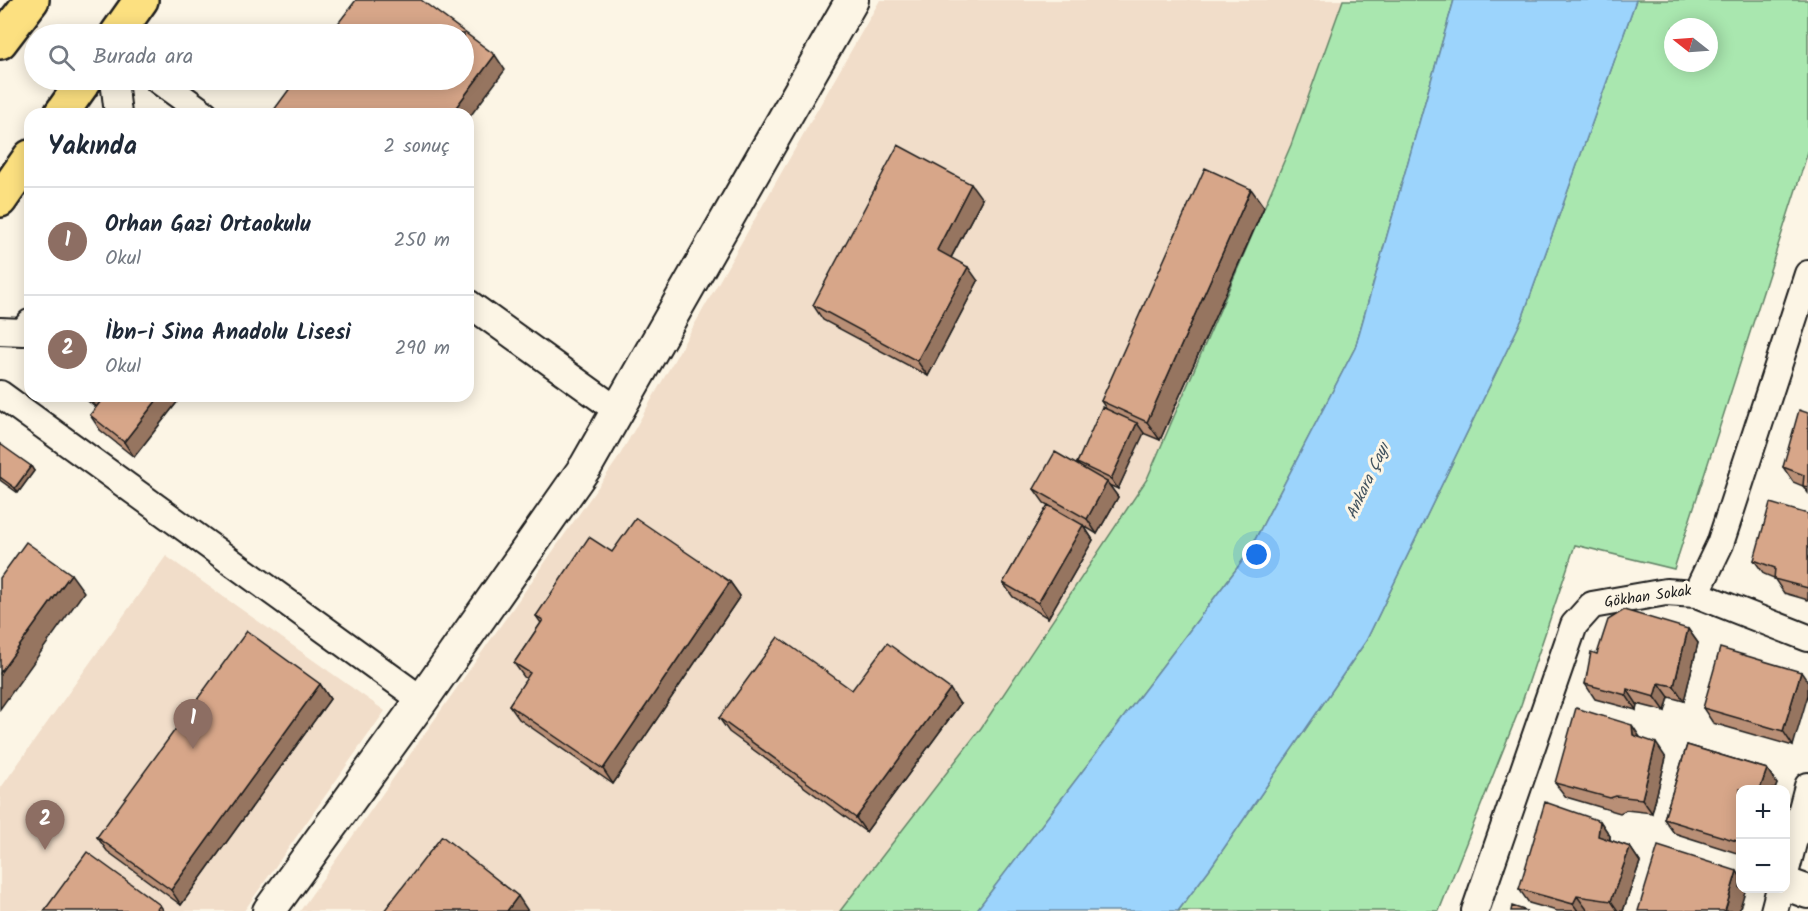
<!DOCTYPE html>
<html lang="tr">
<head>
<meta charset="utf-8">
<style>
	body { margin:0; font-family:Kalam,sans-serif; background:#f6f6f7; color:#1f2937 }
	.controls { position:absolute; right:18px; bottom:18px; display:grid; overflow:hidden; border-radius:12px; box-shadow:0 3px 15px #0003 }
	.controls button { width:54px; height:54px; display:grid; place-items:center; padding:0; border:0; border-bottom:2px solid #e0e1e3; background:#fff; color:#1f2937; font:30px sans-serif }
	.compass { position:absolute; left:1664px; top:18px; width:54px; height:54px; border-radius:50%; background:#fff; box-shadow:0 3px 15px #0003; rotate:287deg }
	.you { position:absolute; left:1257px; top:555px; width:21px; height:21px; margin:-15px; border:4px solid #fff; border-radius:50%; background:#1a73e8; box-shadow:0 0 0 9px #1a73e833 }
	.badge { display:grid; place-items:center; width:39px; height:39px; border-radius:50%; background:#ea580c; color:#fff; font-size:20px; font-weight:700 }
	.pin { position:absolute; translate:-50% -50px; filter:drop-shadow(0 2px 3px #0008) }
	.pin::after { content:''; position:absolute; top:32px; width:21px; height:18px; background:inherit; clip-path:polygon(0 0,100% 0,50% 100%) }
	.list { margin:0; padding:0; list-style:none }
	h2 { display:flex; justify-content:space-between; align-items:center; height:78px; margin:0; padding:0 24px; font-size:26px }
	h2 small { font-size:20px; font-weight:400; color:#747a83 }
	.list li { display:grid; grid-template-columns:39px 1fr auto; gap:18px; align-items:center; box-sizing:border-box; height:108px; padding:0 24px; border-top:2px solid #e0e1e3 }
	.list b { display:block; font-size:22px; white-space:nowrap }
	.list p { margin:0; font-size:20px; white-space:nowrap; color:#747a83 }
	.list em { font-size:20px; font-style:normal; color:#747a83 }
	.icon { flex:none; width:33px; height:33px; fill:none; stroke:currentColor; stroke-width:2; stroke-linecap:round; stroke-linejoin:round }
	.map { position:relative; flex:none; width:1808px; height:911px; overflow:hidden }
	.search { position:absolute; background:#fff; box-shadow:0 3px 15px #0003; left:24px; top:24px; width:450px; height:66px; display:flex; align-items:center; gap:15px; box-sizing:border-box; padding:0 21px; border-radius:33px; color:#747a83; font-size:22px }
	.panel { position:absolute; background:#fff; box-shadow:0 3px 15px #0003; left:24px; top:108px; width:450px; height:294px; border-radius:18px }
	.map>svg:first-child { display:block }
	.built { fill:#f1ddc9 }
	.green { fill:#a9e7af; stroke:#628266; stroke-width:1.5; fill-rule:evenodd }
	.water { fill:#9cd4fc; stroke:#698aa2; stroke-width:1.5 }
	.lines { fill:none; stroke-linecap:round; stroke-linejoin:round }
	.minor-casing { stroke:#1c1c1c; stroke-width:30 }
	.tertiary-casing { stroke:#1c1c1c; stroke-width:36 }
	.trunk-casing { stroke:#1c1c1c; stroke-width:38 }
	.minor { stroke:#fcf5e5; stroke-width:26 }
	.tertiary { stroke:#fcf5e5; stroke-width:32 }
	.trunk { stroke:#fce080; stroke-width:33 }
	.wall { fill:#b98f76; stroke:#1c1c1c; stroke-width:1.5 }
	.shaded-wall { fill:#967460; stroke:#1c1c1c; stroke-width:1.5 }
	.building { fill:#d7a689; stroke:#1c1c1c; stroke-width:1.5 }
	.labels { text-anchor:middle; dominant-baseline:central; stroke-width:6; stroke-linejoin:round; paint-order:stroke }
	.street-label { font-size:15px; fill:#1c1c1c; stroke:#fcf5e5 }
	.water-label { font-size:16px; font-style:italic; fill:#42535f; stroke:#fcf5e5 }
</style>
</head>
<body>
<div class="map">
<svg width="1808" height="911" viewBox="0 0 1808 911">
	<rect width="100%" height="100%" fill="#fcf5e5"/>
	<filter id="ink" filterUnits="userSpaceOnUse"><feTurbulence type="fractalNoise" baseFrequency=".0167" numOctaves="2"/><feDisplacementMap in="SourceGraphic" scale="12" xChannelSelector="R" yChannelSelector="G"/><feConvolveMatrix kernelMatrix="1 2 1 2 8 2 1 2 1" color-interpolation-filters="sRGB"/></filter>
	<g filter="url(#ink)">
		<path class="built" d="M880 0H1343L1291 145 1147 479 981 728 840 911H300L617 460Z
			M166 556 385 711 244 911H0V789Z"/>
		<path class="green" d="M1343 0H1454L1355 348 1247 555 976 911H840L981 728 1147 479 1291 145Z
			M1636 0H1808V152L1674 569 1575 545 1521 705 1439 911H1178L1211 867 1366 641 1522 319ZM1673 27H1709V63H1673Z"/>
		<path class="water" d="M1454 0H1636L1522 319 1366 641 1211 867 1178 911H976L1247 555 1355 348Z"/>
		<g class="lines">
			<g class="minor-casing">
				<path id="minor" d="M114 80 118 114
					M158 80 205 114
					M468 303 618 411
					M0 331 23 332 30 323
					M0 394 422 700
					M1696 594 1808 638
					M1786 870 1808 786
					M1475 911 1574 625 1592 605 1666 592 1696 594 1720 544 1808 274
					M1774 911 1780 888"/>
			</g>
			<g class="tertiary-casing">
				<path id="tertiary" d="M1786 884 1808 892
					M269 911 422 700 586 466 852 0"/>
			</g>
			<g class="trunk-casing">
				<path id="trunk" d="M117 34 141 0
					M0 42 32 0
					M61 114 85 80
					M0 200 30 157"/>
			</g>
			<use href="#minor" class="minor"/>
			<use href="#tertiary" class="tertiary"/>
			<use href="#trunk" class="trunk"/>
		</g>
		<path class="wall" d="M982 199 951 258 978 281 928 376 823 320 813 305Z
			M1264 207 1160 440 1143 433 1118 489 1109 485 1118 497 1097 534 1084 526 1093 540 1048 618 1013 597 1003 583 1048 505 1044 503 1034 489 1079 466 1077 463 1107 410 1101 401Z
			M82 396H182L134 457 100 430 90 415 96 408Z
			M1808 413V493L1803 486 1793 482 1783 467Z
			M0 444 34 471 18 493 0 480Z
			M1808 514V600L1784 593 1774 578 1764 574 1754 560Z
			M612 552 730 582 740 596 613 784 519 719 509 705 527 679 524 677 514 663 541 623 536 616Z
			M1688 629 1698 643 1684 701 1669 697 1665 711 1637 704 1636 710 1595 699 1585 684 1597 654Z
			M1801 672 1793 746 1713 723 1703 708Z
			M320 684 330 699 181 905 107 851 97 837Z
			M960 704 866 832 729 732 719 718Z
			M1641 738 1666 758 1652 813 1626 810 1620 813 1566 797 1555 783Z
			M1687 745 1767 769 1777 784 1775 789H1740V854L1674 833 1664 819Z
			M1600 821 1610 836V840L1630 847 1640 862 1623 911H1557L1529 903 1519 889Z"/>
		<path class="shaded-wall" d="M495 55 505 70 468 119V114H451Z
			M971 184 982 199 947 265 937 250Z
			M1251 189 1264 207 1160 440 1147 422Z
			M968 267 978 281 928 376 917 361Z
			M99 396H102L104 399 97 408 93 403Z
			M160 396H182L134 457 124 442Z
			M1137 423 1144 433 1118 489 1111 479Z
			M31 466 34 471 18 493 15 488Z
			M1107 482 1118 497 1097 534 1087 519Z
			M1083 525 1093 540 1048 618 1038 603Z
			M71 574 84 592 0 709V673Z
			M730 582 740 596 613 784 603 769Z
			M1688 629 1698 643 1684 701 1674 686Z
			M1801 672 1808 682V695L1793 746 1783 731Z
			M1659 683 1669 697 1665 711 1655 697Z
			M320 684 330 699 181 905 171 890Z
			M950 689 960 704 866 832 856 818Z
			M1627 689 1637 704 1636 710 1626 695Z
			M1632 725 1642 740 1633 735Z
			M1656 743 1666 758 1652 813 1642 799Z
			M1767 769 1777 784 1775 789H1760Z
			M1600 821 1610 836 1609 850 1598 836Z
			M1630 847 1640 862 1623 911H1618L1611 901Z
			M1737 871 1740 876V888H1746L1739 911H1725Z
			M518 896 528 911H507Z
			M1577 896 1588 911H1578L1573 904Z
			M160 905 164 911H156Z"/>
		<path class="building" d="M356 0H421L495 55 451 114H271L296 80H464V34H330Z
			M898 145 971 184 937 250 968 267 917 361 813 305Z
			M1205 168 1251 189 1147 422 1101 401Z
			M84 396H99L93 403Z
			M105 396H160L124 442 90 415Z
			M1102 407 1137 423 1111 479 1077 463Z
			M1799 410 1808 413V487L1803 486 1804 475 1783 467Z
			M0 444 31 466 15 488 0 477Z
			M1055 452 1107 482 1087 519 1034 489Z
			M1770 503 1808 514V588L1774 579 1775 568 1754 560Z
			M1048 505 1083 525 1038 603 1003 583Z
			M636 518 730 582 603 769 509 705 530 673 514 663 543 620 536 616 589 537 612 552Z
			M26 542 71 574 0 673V578Z
			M1624 610 1688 629 1674 686 1659 683 1655 697 1627 689 1626 695 1585 684 1591 652 1597 654 1608 620Z
			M247 631 320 684 171 890 97 837Z
			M778 637 852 690 887 643 950 689 856 818 719 718Z
			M1720 648 1801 672 1783 731 1703 708Z
			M1576 708 1632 725 1633 735 1656 743 1642 799 1616 796 1610 798 1555 783Z
			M1687 745 1767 769 1760 789H1740V842L1664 819Z
			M1545 802 1600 821 1598 836 1630 847 1611 901 1577 896 1573 904 1519 889Z
			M442 836 518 896 507 911H384Z
			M1658 846 1737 871 1725 911H1638Z
			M87 852 160 905 156 911H44Z
			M1512 906 1527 911H1511Z"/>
	</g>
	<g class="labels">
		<g class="street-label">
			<text transform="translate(1648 597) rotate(-8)">Gökhan Sokak</text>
		</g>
		<g class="water-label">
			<text transform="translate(1368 481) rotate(-65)">Ankara Çayı</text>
		</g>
	</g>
</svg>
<div class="controls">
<button>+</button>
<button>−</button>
</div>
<svg class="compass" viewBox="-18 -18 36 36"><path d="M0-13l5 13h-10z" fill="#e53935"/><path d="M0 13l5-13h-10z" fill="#747a83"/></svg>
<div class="you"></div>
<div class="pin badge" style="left:193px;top:749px;background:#8d6e63">1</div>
<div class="pin badge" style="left:45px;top:850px;background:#8d6e63">2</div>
<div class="search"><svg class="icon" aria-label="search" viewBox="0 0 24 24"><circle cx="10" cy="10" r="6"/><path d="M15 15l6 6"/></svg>Burada ara</div>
<section class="panel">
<h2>Yakında<small>2 sonuç</small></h2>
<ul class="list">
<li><span class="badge" style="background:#8d6e63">1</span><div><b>Orhan Gazi Ortaokulu</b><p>Okul</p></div><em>250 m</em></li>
<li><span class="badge" style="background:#8d6e63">2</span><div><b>İbn-i Sina Anadolu Lisesi</b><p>Okul</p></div><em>290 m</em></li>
</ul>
</section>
</div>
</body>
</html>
